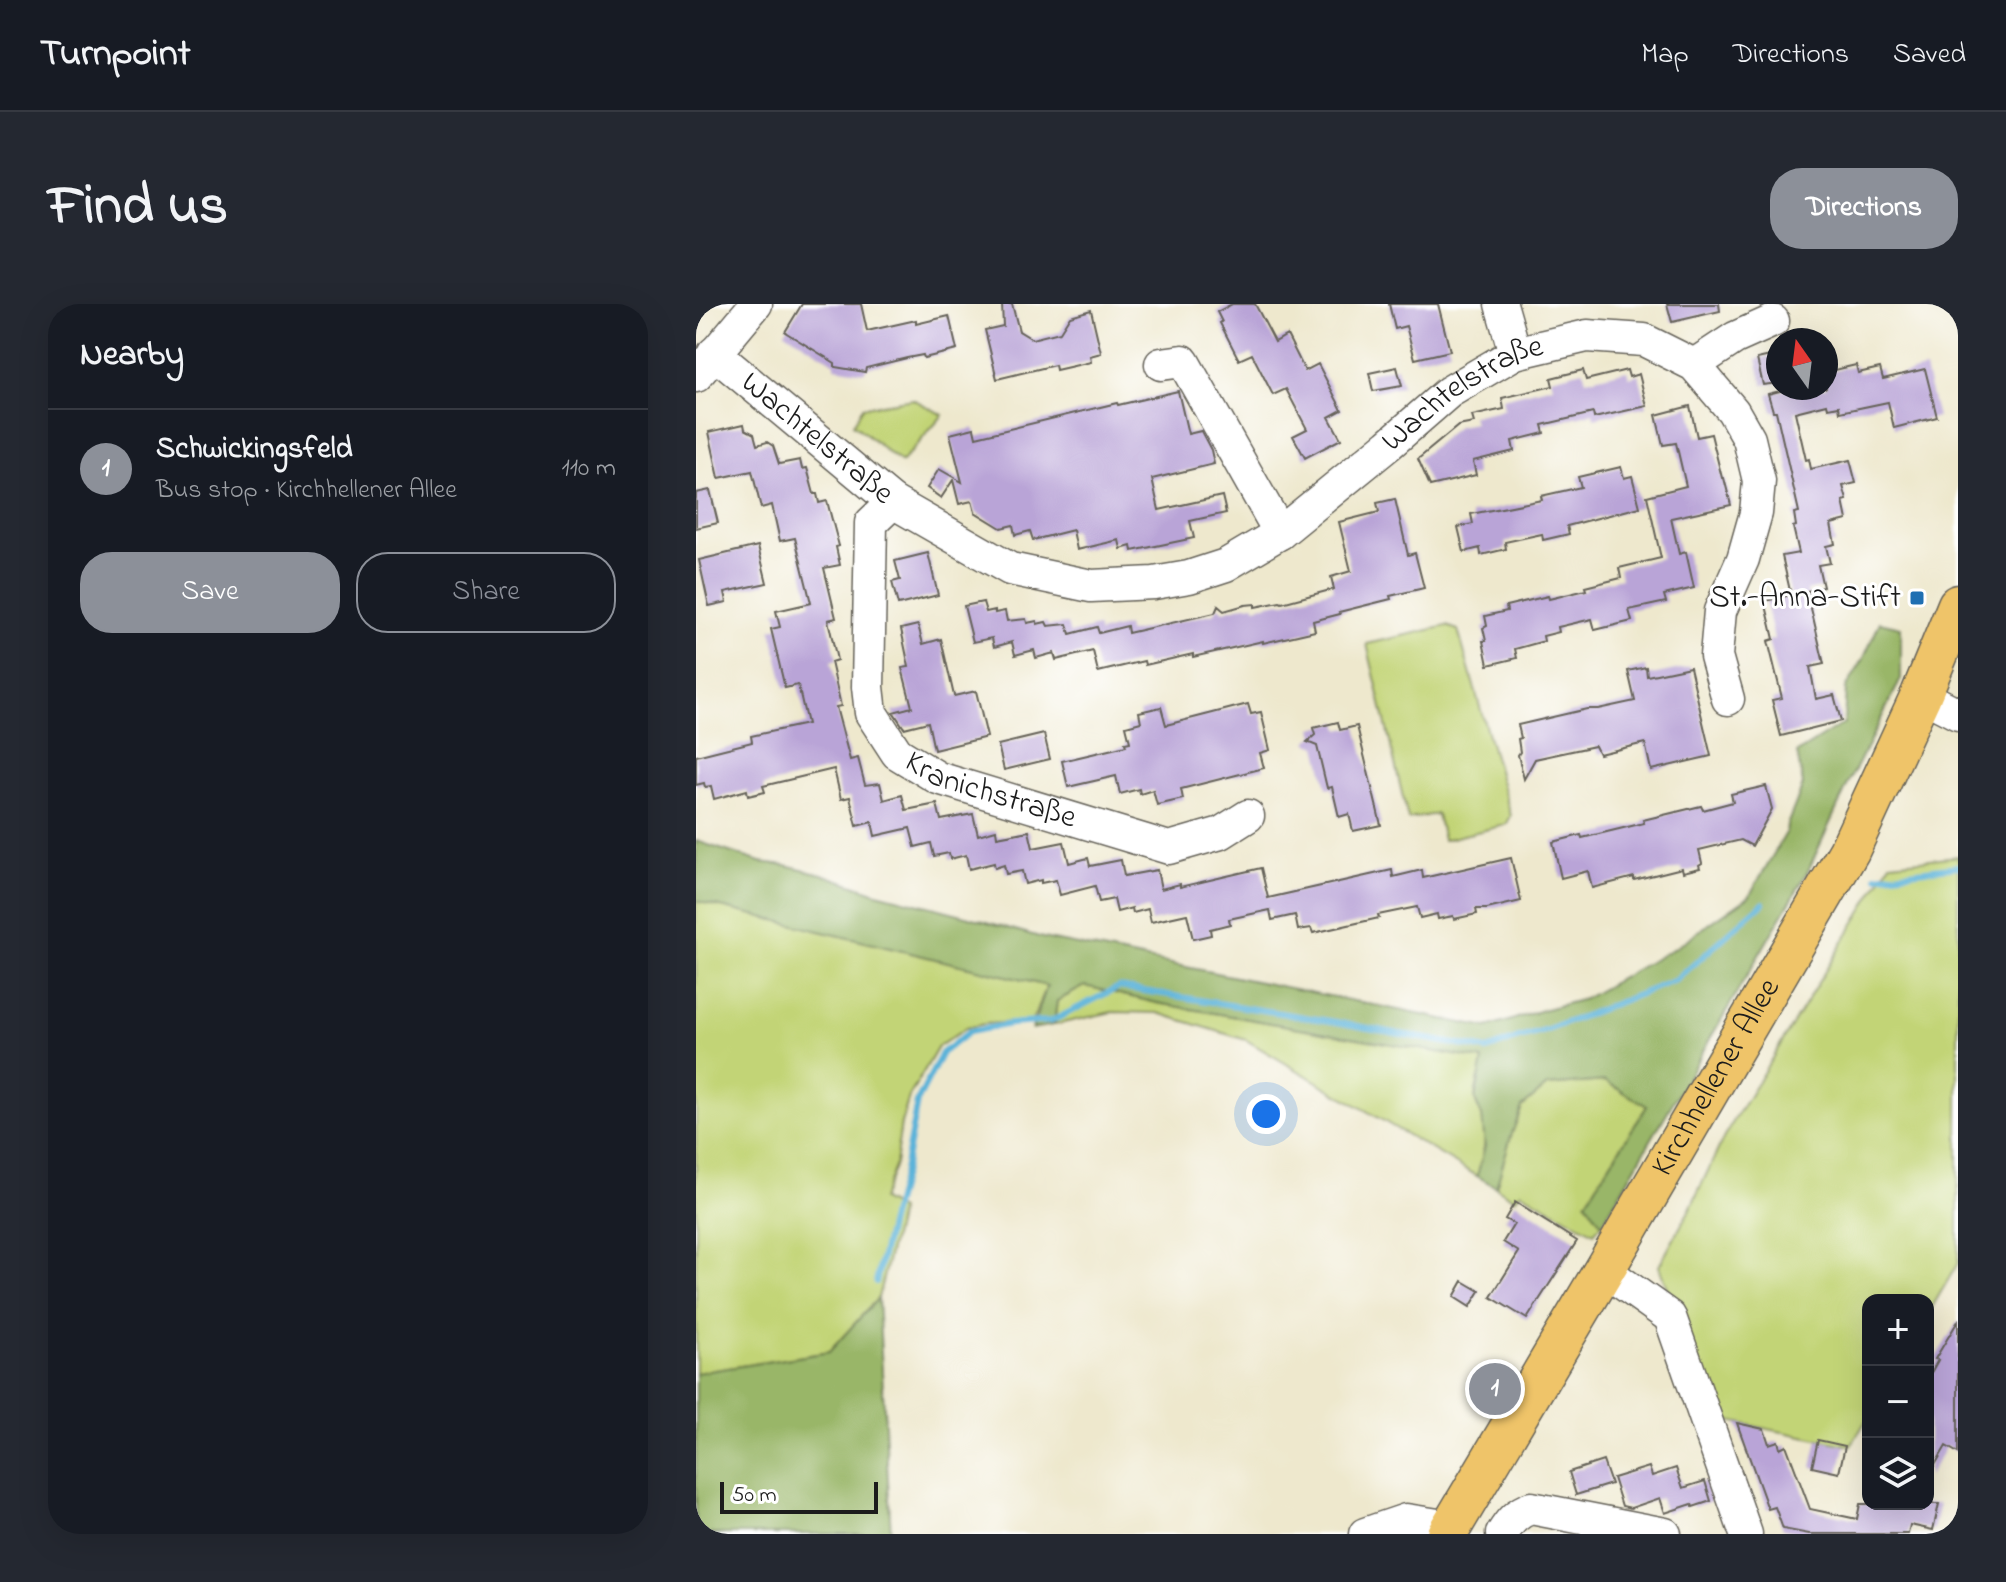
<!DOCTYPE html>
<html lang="en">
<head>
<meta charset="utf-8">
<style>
	body { margin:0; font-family:"Indie Flower",sans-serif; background:#242831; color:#f1f3f6 }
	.controls { position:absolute; right:24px; bottom:24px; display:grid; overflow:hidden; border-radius:16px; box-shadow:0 8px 32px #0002 }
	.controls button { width:72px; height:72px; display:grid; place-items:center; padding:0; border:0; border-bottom:2px solid #363941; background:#171b24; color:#f1f3f6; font:40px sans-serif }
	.compass { position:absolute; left:1070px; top:24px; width:72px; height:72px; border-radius:50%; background:#171b24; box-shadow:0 8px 32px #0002; rotate:346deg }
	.scale { position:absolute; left:24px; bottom:20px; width:158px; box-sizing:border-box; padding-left:8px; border:4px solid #1c1c1c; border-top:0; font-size:22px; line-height:28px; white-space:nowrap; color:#1c1c1c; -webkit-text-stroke:6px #fff; paint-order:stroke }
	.you { position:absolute; left:570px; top:810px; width:28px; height:28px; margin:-20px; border:6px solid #fff; border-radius:50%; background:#1a73e8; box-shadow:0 0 0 12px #1a73e833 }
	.badge { display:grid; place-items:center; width:52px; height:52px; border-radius:50%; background:#8c9099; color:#fff; font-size:26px; font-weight:700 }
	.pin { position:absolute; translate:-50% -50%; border:4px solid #fff; box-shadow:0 2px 8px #0006 }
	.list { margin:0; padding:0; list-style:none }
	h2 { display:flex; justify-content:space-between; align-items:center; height:104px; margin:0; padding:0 32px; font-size:34px }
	h2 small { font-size:26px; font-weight:400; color:#9ea1a6 }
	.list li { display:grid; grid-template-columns:52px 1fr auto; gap:24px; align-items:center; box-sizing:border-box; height:120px; padding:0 32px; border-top:2px solid #363941 }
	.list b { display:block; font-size:30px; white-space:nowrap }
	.list p { margin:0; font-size:26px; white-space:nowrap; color:#9ea1a6 }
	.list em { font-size:26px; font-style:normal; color:#9ea1a6 }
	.actions { display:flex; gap:16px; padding:24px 32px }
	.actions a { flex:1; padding:18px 0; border:2px solid #8c9099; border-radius:32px; text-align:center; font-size:28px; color:#8c9099 }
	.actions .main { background:#8c9099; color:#fff }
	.icon { flex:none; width:44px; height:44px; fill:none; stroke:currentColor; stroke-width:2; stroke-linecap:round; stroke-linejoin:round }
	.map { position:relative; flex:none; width:1262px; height:1230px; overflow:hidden; border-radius:32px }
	header { display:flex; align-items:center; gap:48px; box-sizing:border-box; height:112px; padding:0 40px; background:#171b24; border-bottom:2px solid #363941 }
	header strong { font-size:38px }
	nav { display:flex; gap:44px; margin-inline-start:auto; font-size:28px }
	.intro { display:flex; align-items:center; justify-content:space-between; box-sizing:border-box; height:192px; padding:0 48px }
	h1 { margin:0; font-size:56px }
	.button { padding:20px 36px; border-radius:32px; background:#8c9099; color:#fff; font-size:28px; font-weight:700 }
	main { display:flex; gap:48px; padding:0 48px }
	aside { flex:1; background:#171b24; border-radius:32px; box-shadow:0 8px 32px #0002 }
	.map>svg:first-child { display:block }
	.green { fill:#c2d476; stroke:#6f7849; stroke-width:2 }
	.forest { fill:#99b667; stroke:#5a6942; stroke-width:2 }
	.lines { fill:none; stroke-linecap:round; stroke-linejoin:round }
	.stream { stroke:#5cb3d9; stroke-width:6 }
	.building { fill:#b9a4d7 }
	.minor-casing { stroke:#66635a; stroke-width:35 }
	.major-casing { stroke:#66635a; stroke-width:43 }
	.minor { stroke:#fff; stroke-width:32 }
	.major { stroke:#efc469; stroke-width:40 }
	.poi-dot { fill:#1f6fb2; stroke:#fff; stroke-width:3 }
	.labels { text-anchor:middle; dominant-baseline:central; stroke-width:6; stroke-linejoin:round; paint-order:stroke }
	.street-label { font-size:32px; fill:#1c1c1c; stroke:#fff }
	.poi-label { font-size:32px; fill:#1c1c1c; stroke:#fff; text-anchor:end }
</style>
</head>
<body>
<header>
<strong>Turnpoint</strong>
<nav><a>Map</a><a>Directions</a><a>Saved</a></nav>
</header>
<div class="intro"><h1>Find us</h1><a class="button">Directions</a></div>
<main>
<aside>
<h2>Nearby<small></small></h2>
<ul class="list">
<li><span class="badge">1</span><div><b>Schwickingsfeld</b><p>Bus stop · Kirchhellener Allee</p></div><em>110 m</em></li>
</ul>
<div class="actions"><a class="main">Save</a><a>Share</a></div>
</aside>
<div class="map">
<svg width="1262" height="1230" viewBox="0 0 1262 1230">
	<rect width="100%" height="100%" fill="#fff"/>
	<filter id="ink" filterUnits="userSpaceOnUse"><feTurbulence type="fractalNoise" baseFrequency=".0125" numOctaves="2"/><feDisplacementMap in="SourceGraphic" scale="16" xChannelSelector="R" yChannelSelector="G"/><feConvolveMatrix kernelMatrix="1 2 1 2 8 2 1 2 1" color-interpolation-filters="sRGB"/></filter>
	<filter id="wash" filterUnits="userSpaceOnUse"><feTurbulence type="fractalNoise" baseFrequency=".006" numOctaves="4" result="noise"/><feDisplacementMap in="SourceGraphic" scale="32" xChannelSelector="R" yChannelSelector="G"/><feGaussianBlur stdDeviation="1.8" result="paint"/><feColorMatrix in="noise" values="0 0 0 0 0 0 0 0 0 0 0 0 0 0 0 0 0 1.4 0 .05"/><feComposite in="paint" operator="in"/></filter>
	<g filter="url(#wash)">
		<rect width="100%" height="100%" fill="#eee8cd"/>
		<path class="green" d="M217 95 247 111 205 159 157 120 167 103Z
			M751 322 762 326 815 512 810 521 747 536 741 510 712 515 671 340Z
			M1262 552V959L1232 1010V996H1172V1113L1155 1142 1018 1114 963 962 994 905 1028 833 1195 559Z
			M0 597 351 682 336 717 288 720 270 724 242 743 213 793 205 820 199 860 185 896 204 906 182 994 133 1048 0 1069Z
			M389 682 461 699 788 756C785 768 779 782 779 795 780 801 784 807 786 813 792 833 787 852 781 872L550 736 462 709 416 708 358 721 361 697Z
			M909 777 951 802 890 898 906 920 898 929 825 888 819 895 800 883 815 832 826 803 851 782Z"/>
		<path class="forest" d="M1184 318 1205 323V375L1152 480 1112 567 906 920 890 898 951 802 909 777 851 782 826 803 815 832 800 883 781 872 789 842 786 812 779 796 787 756 461 699 389 682 361 697 358 721 336 725 351 682 0 597V537L64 558 90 561 126 570 181 589 267 611 347 634 791 724 846 706 888 695 980 643 1053 592 1090 529 1091 521 1107 481 1101 449 1148 419 1150 384 1167 356Z
			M182 994 195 1230H0V1069L133 1048Z"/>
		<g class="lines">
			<path class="stream" d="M1181 572 1262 562
				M180 978 194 917 208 867 221 798 246 749 273 728 314 720 356 717 423 683 640 718 791 746 823 734 849 727 980 676 1067 599"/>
		</g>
		<g id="blocks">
			<path class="building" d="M106 0H165L171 27 220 16V20L253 12 261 46 228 54 227 51 211 54 170 64 169 68 139 63V59L89 28Z
				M306 0H316L323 27 336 35 364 28 374 12 395 6 405 49 394 52 395 58 360 66 359 61 301 75 289 26 307 22Z
				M536 0H559L579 38 591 31 609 67 622 60 646 106 633 113 645 135 609 154 597 132 611 125 590 85 577 91 556 50 543 56 524 19 526 18 521 8Z
				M693 0H742L754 47 719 55 710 22 699 25Z
				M971 0H1023L1024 7 976 18Z
				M1079 51 1082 67V79L1067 81 1061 55Z
				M1160 61 1162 69 1184 64 1187 75 1229 65 1241 113 1198 124 1192 98 1144 108 1143 102 1132 104 1131 100 1099 108 1110 156 1113 155 1115 165 1154 156 1160 179 1147 182 1151 196 1147 197 1151 216 1135 220 1139 240 1130 242 1134 259 1122 261 1127 283 1111 287 1128 360 1114 363 1120 395 1138 391 1145 417 1085 432 1076 396 1086 394 1072 337 1078 335 1069 297 1095 291 1086 252 1103 249 1097 223 1100 222 1098 209 1103 208 1080 107H1077L1072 90 1096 84H1130V68Z
				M701 63 706 82 677 87 673 69Z
				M887 66 890 76 931 66 933 73 943 70 951 102 898 114 897 109 846 121 848 129 816 137 818 147 777 157 780 171 734 182 722 155 762 122 778 119 776 112 808 105 806 94 857 82 855 74Z
				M482 87 492 130 505 127 515 146 518 160 456 175 463 206 526 192 530 209 494 217 498 234 436 247 435 242 425 245 423 236 381 246 377 226 337 236 334 227 319 231 317 221 305 224 279 208 276 197 263 200 257 176 245 194 231 184 243 165 266 178 254 130 278 124 280 133 421 99 422 101Z
				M994 102 1001 133 1015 130 1026 174H1028L1035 201 975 214 983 250 990 248 998 284 968 291 970 298 933 306 936 317 899 326 896 315 862 323 863 328 847 332 848 337 819 345 821 354 792 361 787 337H790L787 324 791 322 789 312 811 307 810 302 852 292 853 295 890 286 889 283 925 274 923 264 965 254 951 192 990 182 980 139 967 141 960 111Z
				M48 120 49 125 58 130 61 141 71 138 77 142 83 160 104 156 106 165 111 164 118 190H121L123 199 131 197 143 242 140 243 144 261 128 264 140 314 132 316 141 356 135 358 145 402 140 403 154 456 162 454 169 481 184 479 188 496 206 491 210 506 241 500 245 516 277 510 282 531 300 526 301 533 333 527 337 544 368 538 373 559 392 554 394 562 425 556 428 572 461 566 465 585 484 580V583L565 564 572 594 696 566 697 573 726 566 727 574 815 554 825 597 791 605H780L781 610 758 615 757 612 742 615 741 610 724 614 721 603 682 611 683 614 617 629 615 624 602 626 599 611 576 616 574 606 533 615 534 620 514 625 515 631 497 635 491 610 455 618 452 605 437 609 436 604 421 608 418 595 403 598 399 582 364 591 360 576 345 579V576L329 580 326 567 310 570 308 561 299 564 298 559 273 565 270 551 254 555 253 549 238 552 235 539 219 543 214 524 179 532 176 518 161 522 154 493 145 495 138 465 67 482 69 488 52 492 51 486 18 495 15 482 9 483 8 479 0 481V452L56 438 55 432 111 420 102 381 89 384 75 325 84 323 80 307 115 299 99 234 84 237 76 201 65 204 56 167 23 174 13 128Z
				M925 163 928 174 936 172 944 203 871 222 873 230 847 236 846 230 809 238 810 245 785 251 784 244 768 248 762 223 777 220 775 210 846 196 845 192 885 183 882 173Z
				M14 186 22 219 0 224V189Z
				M699 195 712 251 719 249 728 284 694 292 695 295 643 308 644 310 617 317 619 327 567 339V337L497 353V350L449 361 448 357 402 368 397 347 360 356 358 349 340 354 338 346 319 351 316 338 298 343 296 334 277 338 268 302 287 298 290 308 299 306V309L309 307 311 317 330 315 331 319 341 317V320L350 318 352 322 371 320 374 330 401 323 403 329 431 322 432 329 519 309 522 302 528 307 549 301 559 300V303L584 298 586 299 638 285 635 273 655 267 643 218 683 208 681 199Z
				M62 242 71 279 29 288 31 298 13 302 3 256Z
				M232 249 242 291 202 301 196 278 204 276 199 257Z
				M222 321 227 340 245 335 258 392 280 387 291 433 238 446 232 418 208 424 198 409 197 408 216 403 206 364 213 363 205 325Z
				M950 363 951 372 994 363 1015 452 955 466 949 439 903 450 899 442 839 455 828 475 822 451 824 448 822 435 825 434 822 421 891 405H902L939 397 932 367Z
				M552 400 555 410 565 408 574 446 564 449 568 464 485 485 487 495 461 501 457 486 444 490 443 485 424 490 420 472 372 483 366 457 430 442 429 439 434 438 430 422 445 418 443 408 465 403 470 421Z
				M642 418 644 426 661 422 685 521 657 527 653 510 643 513 636 483 631 484 621 442 611 438 619 431 617 424Z
				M348 430 354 455 308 466 302 441Z
				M1070 482 1076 505 1056 542 1045 536 1003 546 1006 559 1003 561 1004 564 987 568 986 564 938 576V573L896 584 892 567 865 574 857 538 885 531 886 534 948 519 947 516 1005 502 1007 506 1037 498 1035 490Z
				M819 898 881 937 831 1015 795 993 823 948 807 938 818 920 809 915Z
				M767 977 784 987 774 1003 758 993Z
				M1262 1017V1149L1250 1142 1232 1173V1074L1242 1056 1239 1055Z
				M1041 1119 1068 1125 1073 1140 1082 1137 1084 1144 1090 1141 1114 1205 1161 1215 1164 1200H1243L1237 1226 1214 1221 1212 1230H1113L1087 1225 1079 1203 1072 1205Z
				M1122 1136 1149 1142 1143 1169 1116 1163Z
				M907 1157 915 1180 880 1191 873 1168Z
				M953 1163 956 1172 980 1164 987 1184 1009 1177 1015 1197 997 1203 996 1200 969 1209 964 1194 935 1204 926 1202 917 1174Z"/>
		</g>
	</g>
	<g filter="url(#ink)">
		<use href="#blocks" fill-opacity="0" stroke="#66635a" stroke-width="2"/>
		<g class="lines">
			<g class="minor-casing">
				<g id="minor">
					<path d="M805 0 819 49"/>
					<path id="s1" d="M18 49 197 198 314 265 395 282 458 279 493 273 530 261 584 229 692 141 753 88 819 49 891 32 948 36 998 61 1037 107 1053 135 1063 177 1060 209 1047 255 1024 307 1020 352 1032 395"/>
					<path d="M465 60 487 57 584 229"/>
					<path d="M998 61 1039 34 1077 17"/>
					<path d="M0 72 60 0"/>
					<path id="s2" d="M197 198 175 219 172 383 175 409 201 449 242 474 473 544 525 529 552 512"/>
					<path d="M1225 391 1262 410"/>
					<path d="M908 966 974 1013 1050 1230"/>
					<path d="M669 1230 710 1216 755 1223"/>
					<path d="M806 1230C814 1217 820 1209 835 1204L969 1230"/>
				</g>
			</g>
			<g class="major-casing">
				<g id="major">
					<path id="s3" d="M751 1230 908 966 1153 547 1225 391 1262 301"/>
				</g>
			</g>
			<use href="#minor" class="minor"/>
			<use href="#major" class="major"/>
		</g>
	</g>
	<rect class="poi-dot" x="1213" y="286" width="16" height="16" rx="4"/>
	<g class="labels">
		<g class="street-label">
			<text stroke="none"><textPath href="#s1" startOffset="882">Wachtelstraße</textPath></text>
			<text stroke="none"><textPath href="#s1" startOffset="134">Wachtelstraße</textPath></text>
			<text stroke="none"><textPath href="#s2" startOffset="370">Kranichstraße</textPath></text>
			<text stroke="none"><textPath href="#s3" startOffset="530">Kirchhellener Allee</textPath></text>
		</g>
		<g class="poi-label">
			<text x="1205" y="294">St.-Anna-Stift</text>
		</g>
	</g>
</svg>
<div class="controls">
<button>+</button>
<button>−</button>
<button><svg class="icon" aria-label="layers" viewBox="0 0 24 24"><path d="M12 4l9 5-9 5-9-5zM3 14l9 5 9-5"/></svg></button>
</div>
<svg class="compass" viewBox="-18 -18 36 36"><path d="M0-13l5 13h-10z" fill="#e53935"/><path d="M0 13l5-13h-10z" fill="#9ea1a6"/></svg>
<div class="scale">50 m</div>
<div class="you"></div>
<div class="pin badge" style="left:799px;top:1085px">1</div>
</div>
</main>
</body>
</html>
